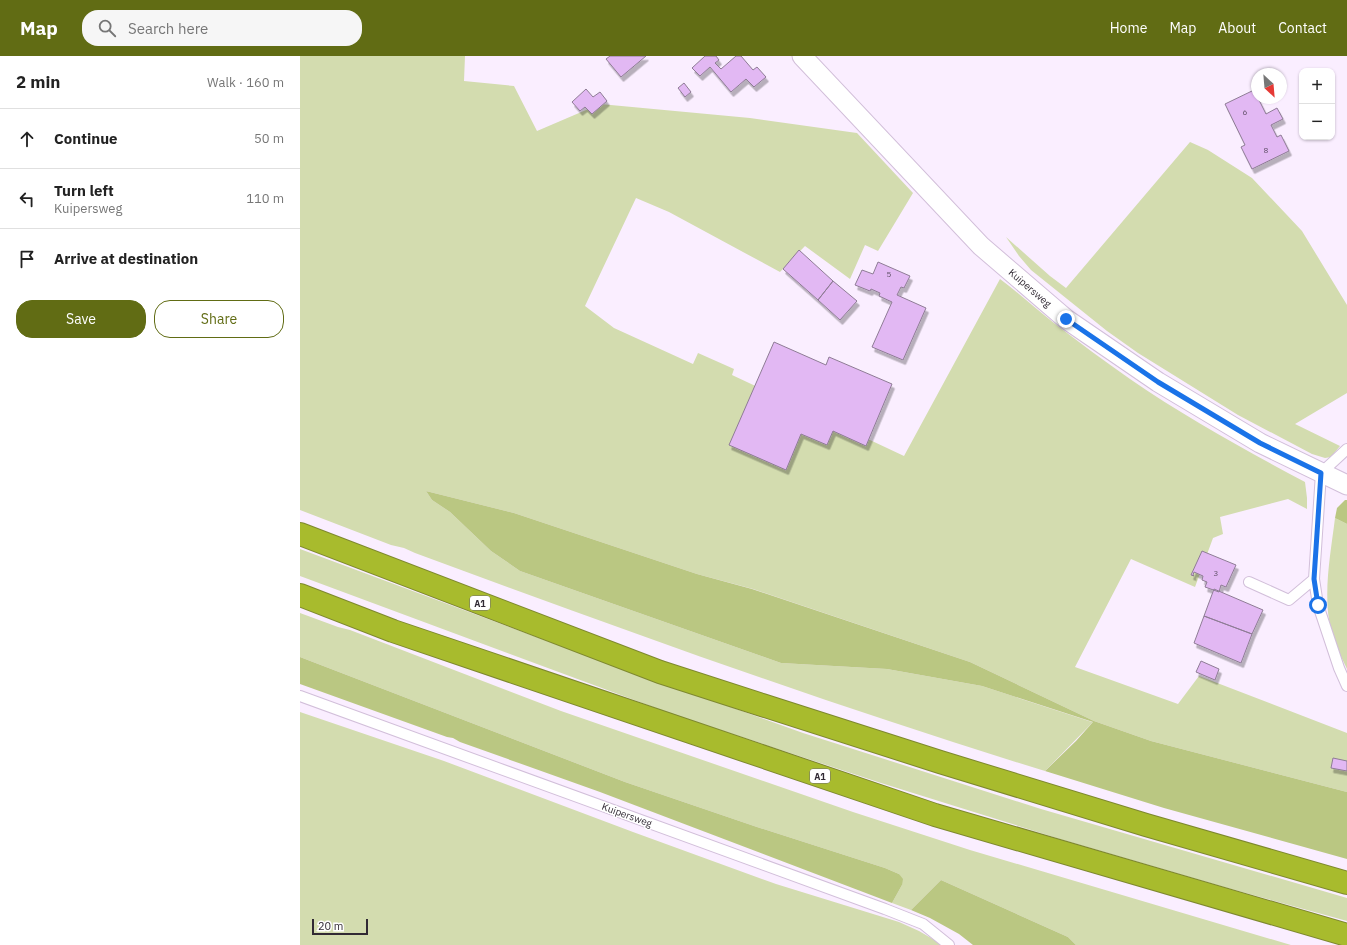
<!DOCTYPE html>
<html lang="en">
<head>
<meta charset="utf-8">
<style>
	body { margin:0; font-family:"IBM Plex Sans",sans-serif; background:#f6f6f6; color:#222 }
	.controls { position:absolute; right:12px; top:12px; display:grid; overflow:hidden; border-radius:8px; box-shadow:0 1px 3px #0004 }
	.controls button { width:36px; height:36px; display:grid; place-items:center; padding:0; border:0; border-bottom:1px solid #e0e0e0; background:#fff; color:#222; font:20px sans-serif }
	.compass { position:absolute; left:951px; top:12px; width:36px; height:36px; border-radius:50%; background:#fff; box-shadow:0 1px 3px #0004; rotate:154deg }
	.scale { position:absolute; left:12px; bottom:10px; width:56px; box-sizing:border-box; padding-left:4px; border:2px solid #312a34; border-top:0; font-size:11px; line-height:14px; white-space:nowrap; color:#312a34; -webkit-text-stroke:3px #fff; paint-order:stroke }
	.stop { position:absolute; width:12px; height:12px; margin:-9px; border:3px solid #1a73e8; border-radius:50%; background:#fff }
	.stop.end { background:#1a73e8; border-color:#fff; box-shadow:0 1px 4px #0008 }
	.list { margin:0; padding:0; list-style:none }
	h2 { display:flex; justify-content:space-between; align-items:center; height:52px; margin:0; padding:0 16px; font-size:17px }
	h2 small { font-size:13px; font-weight:400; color:#767676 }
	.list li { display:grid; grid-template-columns:26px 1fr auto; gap:12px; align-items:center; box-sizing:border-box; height:60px; padding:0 16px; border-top:1px solid #e0e0e0 }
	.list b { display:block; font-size:15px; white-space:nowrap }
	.list p { margin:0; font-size:13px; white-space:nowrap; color:#767676 }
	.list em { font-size:13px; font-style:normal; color:#767676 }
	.actions { display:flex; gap:8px; padding:12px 16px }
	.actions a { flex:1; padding:9px 0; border:1px solid #616c14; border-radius:16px; text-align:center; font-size:14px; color:#616c14 }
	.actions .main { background:#616c14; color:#fff }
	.icon { flex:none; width:22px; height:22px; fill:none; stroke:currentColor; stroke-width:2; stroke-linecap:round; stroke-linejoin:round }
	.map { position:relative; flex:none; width:1047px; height:889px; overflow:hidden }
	header { display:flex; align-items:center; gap:24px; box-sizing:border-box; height:56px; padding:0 20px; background:#616c14; color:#fff }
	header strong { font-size:19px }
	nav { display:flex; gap:22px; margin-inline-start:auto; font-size:14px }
	.search { width:280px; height:36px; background:#f6f6f6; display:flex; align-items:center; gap:10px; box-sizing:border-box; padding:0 14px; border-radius:16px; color:#767676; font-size:15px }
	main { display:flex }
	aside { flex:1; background:#fff }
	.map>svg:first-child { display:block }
	.green { fill:#d3dcaf; fill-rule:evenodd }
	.forest { fill:#bac782 }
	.building { fill:#e2b8f3; stroke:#8e7c95; filter:url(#shadow) }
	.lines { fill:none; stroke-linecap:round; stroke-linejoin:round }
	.service-casing { stroke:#d2bfda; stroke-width:12 }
	.minor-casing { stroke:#d2bfda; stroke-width:21 }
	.motorway-casing { stroke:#7e882f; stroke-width:24 }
	.service { stroke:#fff; stroke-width:10 }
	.minor { stroke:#fff; stroke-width:19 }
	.motorway { stroke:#a8bb2d; stroke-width:22 }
	.route { stroke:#1a73e8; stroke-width:5 }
	.labels { text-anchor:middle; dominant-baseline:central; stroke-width:3; stroke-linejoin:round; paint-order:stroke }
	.number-label { font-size:8px; fill:#5d4e64 }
	.shield { fill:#fff; stroke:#6f6a71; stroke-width:1 }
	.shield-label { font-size:9px; font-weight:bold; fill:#312a34 }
	.street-label { font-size:10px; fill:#312a34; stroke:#fff }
</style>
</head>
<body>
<header>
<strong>Map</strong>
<div class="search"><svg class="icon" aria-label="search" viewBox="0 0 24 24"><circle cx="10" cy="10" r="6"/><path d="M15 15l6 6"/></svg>Search here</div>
<nav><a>Home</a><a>Map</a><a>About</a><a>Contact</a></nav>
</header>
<main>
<aside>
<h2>2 min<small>Walk · 160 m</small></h2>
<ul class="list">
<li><svg class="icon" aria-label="ahead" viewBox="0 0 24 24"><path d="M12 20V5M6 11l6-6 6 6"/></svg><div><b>Continue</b></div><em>50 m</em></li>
<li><svg class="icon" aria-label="left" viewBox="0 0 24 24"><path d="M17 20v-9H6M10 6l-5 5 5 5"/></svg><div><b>Turn left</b><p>Kuipersweg</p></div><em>110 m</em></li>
<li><svg class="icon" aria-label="arrive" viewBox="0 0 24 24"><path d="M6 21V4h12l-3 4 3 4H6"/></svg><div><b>Arrive at destination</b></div></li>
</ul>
<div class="actions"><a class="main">Save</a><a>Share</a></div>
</aside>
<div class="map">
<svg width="1047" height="889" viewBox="0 0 1047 889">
	<defs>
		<filter id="shadow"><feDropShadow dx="2.5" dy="4.5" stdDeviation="0" flood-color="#0004"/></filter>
	</defs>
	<rect width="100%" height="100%" fill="#faeeff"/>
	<path class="green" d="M0 0H165L164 25 214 30 237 75 300 48 450 62 557 77 613 137 578 195 565 189 550 223 505 190 480 216 369 156 336 142 285 250 314 272 393 308 398 297 434 313 432 319 604 400 700 223C719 237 736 253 754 267 779 286 804 305 830 323 885 361 945 394 1005 426L1007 442V453L988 443 920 461 923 478 913 482 895 531 831 503 775 611 878 648 899 620 1047 677V736L851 685 794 665 745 715C533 650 324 574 115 497L104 492 91 489 0 454ZM126 435 214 457 397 518 453 533 670 606 794 665 792 666 682 630 587 613 481 607 220 515 191 495 150 456 132 444Z
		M890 86 908 94 952 122 1002 175 1047 249V337L995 368 1040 390 1031 401 1025 402 1012 398 938 359 838 297 807 275 731 214 719 200 706 181 750 220 766 232Z
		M1035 462 1047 468V613C1040 598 1031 581 1029 564 1024 530 1031 495 1035 462Z
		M0 493 266 592 503 677 741 753 1047 842V865L924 831 760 783 581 727 372 658 0 520Z
		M0 557 38 571 50 574 261 655 553 756 670 794 991 889H776L768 881 641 824 611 854 592 847 602 829 599 818 585 812 457 771 325 726 0 601Z
		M0 656 144 705 333 776 476 828 599 866 619 875 643 889H0Z"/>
	<path class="forest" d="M126 435 214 457 397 518 452 533 670 606 794 665 851 685 1047 736V803L864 752 745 715 776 685 793 666 682 630 587 613 481 607 220 515 191 495 150 456 132 444Z
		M1045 444H1047V468L1035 462 1037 452Z
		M0 601 325 726 457 771 585 812 599 818 603 823 602 829 592 847 300 736 160 686 153 682 147 681 0 628Z
		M641 824 768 881 776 889H673L659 878 630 862 611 854Z"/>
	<path class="building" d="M310 0H346L321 21 306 3Z
		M405 0H416L419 4 415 7 421 13 436 0H441L453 14 457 11 466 21 454 31 446 23 431 36 410 11 400 20 392 12Z
		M384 27 391 36 385 41 378 32Z
		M286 33 293 41 300 36 307 45 292 58 285 51 280 55 272 46Z
		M954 34 966 58 977 52 983 63 971 69 977 81 981 79 989 95 952 113 941 91 945 89 925 48Z
		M499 194 533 225 518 244 483 213Z
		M578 206 610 220 604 232 601 231 597 239 626 252 603 304 572 291 592 246 579 240 580 237 571 233 570 235 555 229 562 214 573 218Z
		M533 225 557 245 540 264 518 244Z
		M474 286 526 309 529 301 592 328 566 390 533 375 527 389 501 378 486 414 429 389Z
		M902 495 936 509 926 531 921 529 919 536 905 531 907 526 902 524 903 520 894 516 893 519 894 520 891 519Z
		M914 533 963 554 952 578 904 560Z
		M904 560 952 578 941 607 894 587Z
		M901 605 919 613 915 624 896 616Z
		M1033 702 1047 705V715L1031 712Z"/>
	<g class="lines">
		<g class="service-casing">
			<path id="service" d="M1047 393 1021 417 1014 523 1018 549 1039 612 1047 630
				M949 526 989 544 1014 523
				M0 640 585 853 623 868 649 889"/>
		</g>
		<g class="minor-casing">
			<path id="minor" d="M502 0 681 190 766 263 858 326 960 387 1047 429"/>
		</g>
		<g class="motorway-casing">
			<path id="motorway" d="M0 478 360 616 462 649 640 706 846 769 1047 827
				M0 539 93 575 635 759 1047 879"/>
		</g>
		<use href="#service" class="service"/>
		<use href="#minor" class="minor"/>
		<use href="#motorway" class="motorway"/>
	</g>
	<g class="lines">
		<path class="route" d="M766 263 858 326 960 387 1021 417 1014 523 1018 549"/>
	</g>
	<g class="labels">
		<g class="number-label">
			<text x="945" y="56">6</text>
			<text x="966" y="94">8</text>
			<text x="589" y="218">5</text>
			<text x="916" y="517">3</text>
		</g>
		<g class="shield">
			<rect x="170" y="540" width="20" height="14" rx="3"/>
			<rect x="510" y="713" width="20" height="14" rx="3"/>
		</g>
		<g class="shield-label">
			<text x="180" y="547">A1</text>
			<text x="520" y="720">A1</text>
		</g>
		<g class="street-label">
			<text transform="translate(730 232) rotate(41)">Kuipersweg</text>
			<text transform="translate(327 759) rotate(20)">Kuipersweg</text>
		</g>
	</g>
</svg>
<div class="controls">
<button>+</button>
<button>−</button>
</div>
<svg class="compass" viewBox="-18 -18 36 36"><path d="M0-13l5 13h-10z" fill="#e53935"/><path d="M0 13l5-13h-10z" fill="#767676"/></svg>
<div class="scale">20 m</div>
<div class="stop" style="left:1018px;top:549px"></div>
<div class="stop end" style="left:766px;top:263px"></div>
</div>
</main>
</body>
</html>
